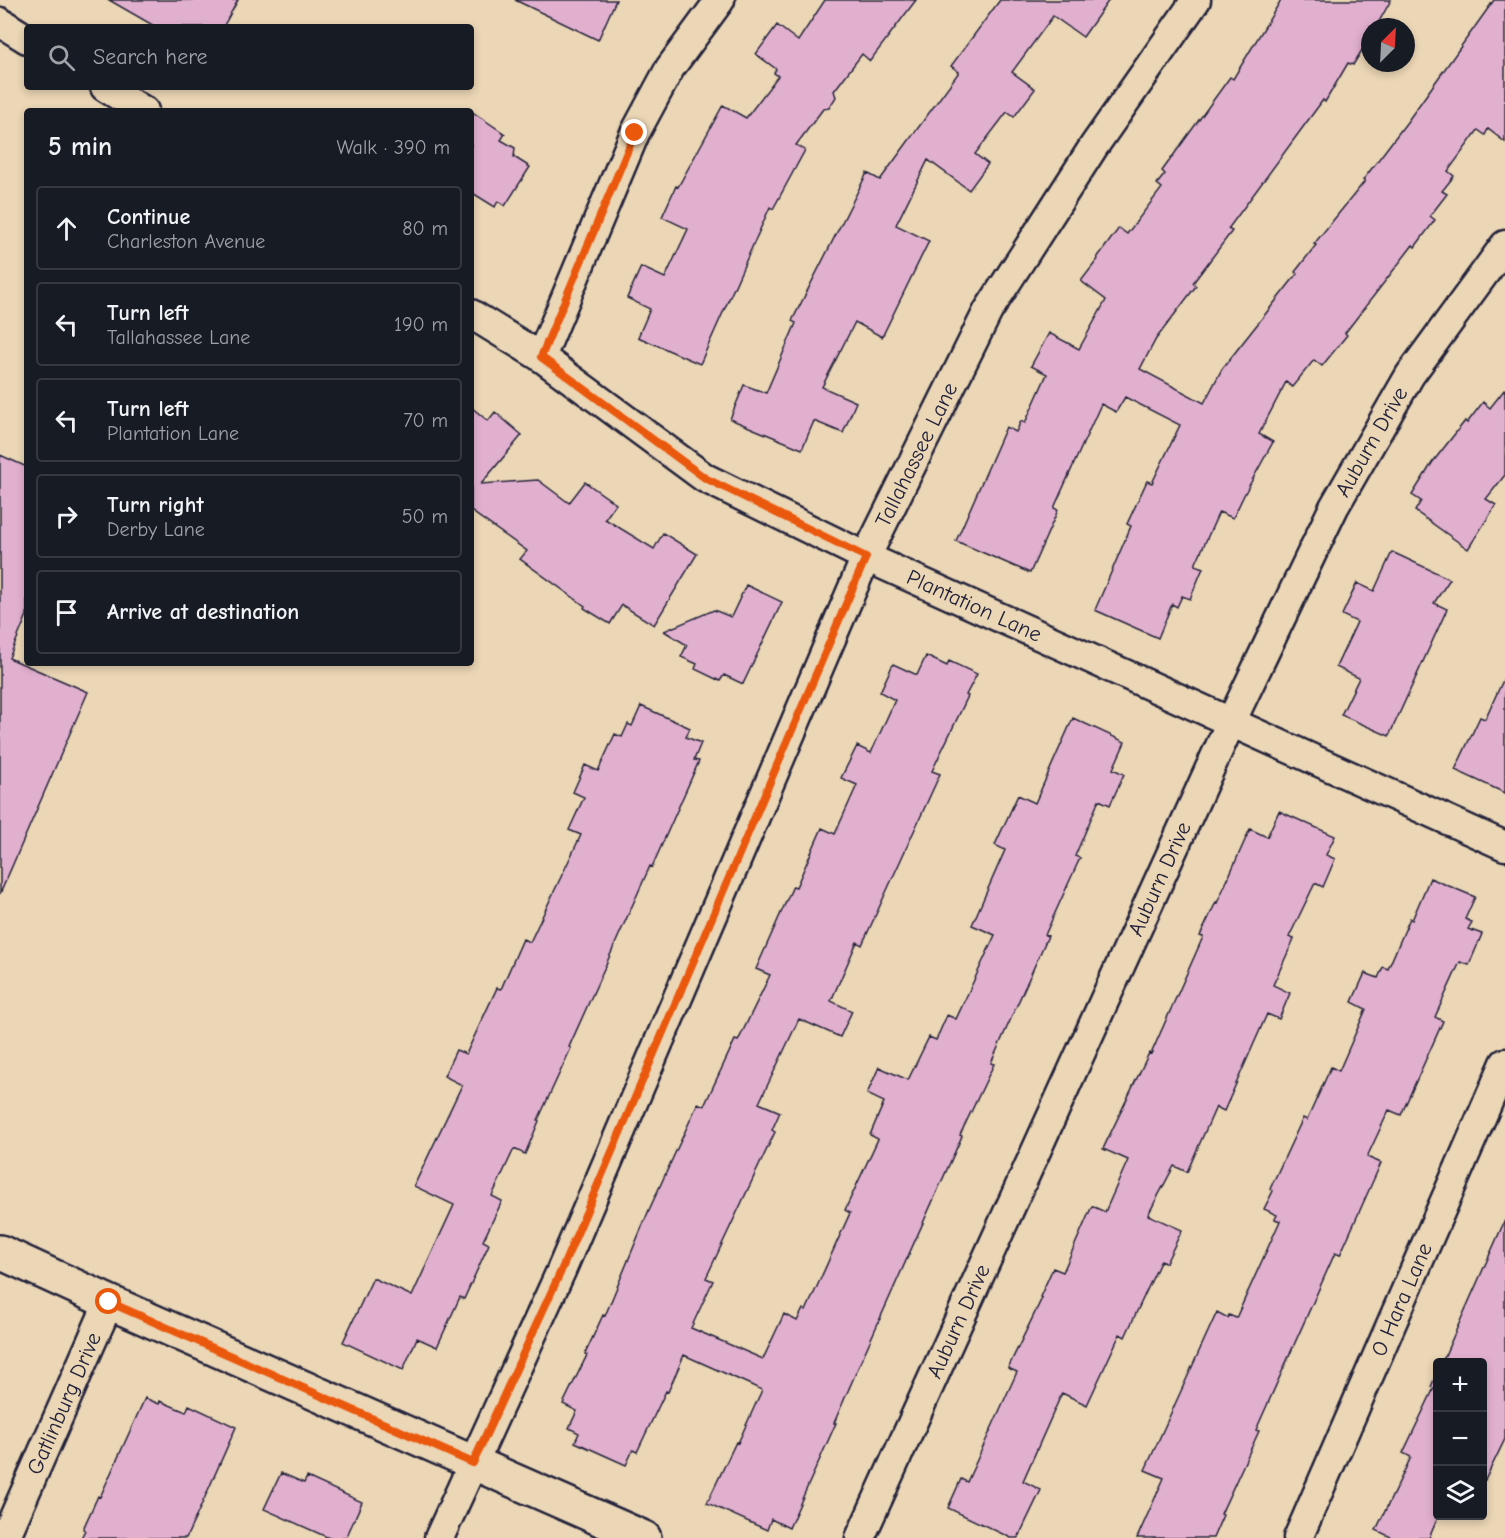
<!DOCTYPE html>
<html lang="en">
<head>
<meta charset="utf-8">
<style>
	body { margin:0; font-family:"Comic Neue",sans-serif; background:#242831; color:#f1f3f6 }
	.controls { position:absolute; right:18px; bottom:18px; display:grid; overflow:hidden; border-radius:6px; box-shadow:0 3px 9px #0003 }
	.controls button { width:54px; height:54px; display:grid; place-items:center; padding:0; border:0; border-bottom:2px solid #363941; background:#171b24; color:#f1f3f6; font:30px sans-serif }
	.compass { position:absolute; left:1361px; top:18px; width:54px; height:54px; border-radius:50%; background:#171b24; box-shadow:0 3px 9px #0003; rotate:24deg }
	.stop { position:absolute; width:18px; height:18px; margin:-14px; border:4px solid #ea580c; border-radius:50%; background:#fff }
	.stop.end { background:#ea580c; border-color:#fff; box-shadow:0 2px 6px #0008 }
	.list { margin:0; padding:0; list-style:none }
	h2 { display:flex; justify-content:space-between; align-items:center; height:78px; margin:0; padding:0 24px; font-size:26px }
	h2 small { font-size:20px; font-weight:400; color:#9ea1a6 }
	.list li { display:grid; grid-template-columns:39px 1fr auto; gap:18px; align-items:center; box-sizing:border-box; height:84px; margin:0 12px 12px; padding:0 12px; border:2px solid #363941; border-radius:6px }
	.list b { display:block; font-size:22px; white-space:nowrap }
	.list p { margin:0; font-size:20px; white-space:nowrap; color:#9ea1a6 }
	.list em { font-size:20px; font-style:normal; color:#9ea1a6 }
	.icon { flex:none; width:33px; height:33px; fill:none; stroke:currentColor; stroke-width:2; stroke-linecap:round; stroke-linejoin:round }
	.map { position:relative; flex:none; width:1505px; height:1538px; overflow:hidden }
	.search { position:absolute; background:#171b24; box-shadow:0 3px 9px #0003; left:24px; top:24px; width:450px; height:66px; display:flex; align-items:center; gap:15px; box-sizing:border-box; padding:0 21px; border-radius:6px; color:#9ea1a6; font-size:22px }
	.panel { position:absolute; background:#171b24; box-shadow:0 3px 9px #0003; left:24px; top:108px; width:450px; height:558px; border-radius:6px }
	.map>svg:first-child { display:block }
	.building { fill:#e2b0cf; stroke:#22223b; stroke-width:1.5 }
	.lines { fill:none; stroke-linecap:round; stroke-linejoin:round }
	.street-casing { stroke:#22223b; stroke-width:33 }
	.secondary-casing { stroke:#22223b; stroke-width:38 }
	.street { stroke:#ebd6b5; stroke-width:28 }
	.secondary { stroke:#ebd6b5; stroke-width:33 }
	.route { stroke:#ea580c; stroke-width:8 }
	.labels { text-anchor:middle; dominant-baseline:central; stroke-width:5; stroke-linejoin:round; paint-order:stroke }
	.street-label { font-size:22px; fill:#22223b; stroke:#ebd6b5 }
</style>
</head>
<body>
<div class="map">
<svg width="1505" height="1538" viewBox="0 0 1505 1538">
	<rect width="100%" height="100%" fill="#ebd6b5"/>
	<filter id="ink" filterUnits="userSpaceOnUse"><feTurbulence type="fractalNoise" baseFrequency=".0167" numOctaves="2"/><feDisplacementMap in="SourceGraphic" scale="12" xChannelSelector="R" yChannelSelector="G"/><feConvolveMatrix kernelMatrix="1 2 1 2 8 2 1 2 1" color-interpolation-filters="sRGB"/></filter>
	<g filter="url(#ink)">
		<path class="building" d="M109 0H238L223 27H156Z
			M515 0H616L598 40Z
			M825 0H916L870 61 862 54 834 91 836 97 829 108 823 109 796 145 805 150 773 209 770 207 700 364 638 337 650 309 627 298 641 267 665 278 688 229 662 217 676 186 678 187 723 105 746 118 778 76 774 73 776 69 756 54 777 25 798 41Z
			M1000 0H1109L1083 37 1053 16 1012 72 1035 89 1014 117 1007 112 975 154 988 164 969 190 928 160 896 225 929 241 882 337 855 322 822 387 856 402 843 433 814 421 802 449 730 419 744 385 766 393 796 323 792 321 867 173 880 180 959 72 951 66Z
			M1281 0H1391L1376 27H1370V37L1353 65 1348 63 1325 102 1323 100 1228 229 1232 231 1193 283 1196 286 1156 339 1140 369 1204 403 1222 369 1297 274 1295 272 1316 245 1314 244 1365 181 1363 180 1407 122 1494 0H1505V142L1488 129 1485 135 1478 130 1448 171 1454 176 1442 191 1447 194 1430 216 1435 220 1415 247 1413 245 1345 333 1347 335 1322 366 1314 360 1292 387 1286 382 1259 434 1273 442 1244 495 1233 518 1219 512 1195 565 1203 568 1190 599 1182 596 1177 607 1172 604 1158 638 1095 610 1131 526 1127 524 1147 481 1152 483 1180 425 1125 397 1116 412 1101 404 1054 508 1058 510 1030 573 956 541 1006 427 1016 432 1021 421 1025 423 1047 374 1031 366 1049 333 1079 349 1106 300 1081 281 1098 259 1097 258 1119 228 1127 234 1162 188 1157 184 1165 174 1162 171 1230 77 1233 79Z
			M471 111 505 134 501 140 515 148 514 157 530 167 505 206 498 201 495 207 471 192Z
			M1505 389V475L1486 499 1496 505 1468 549 1415 511 1421 501 1412 495 1432 463 1465 421 1467 423 1483 402 1490 408Z
			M471 407 488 421 495 412 522 435 481 484 538 480 569 503 585 482 616 504 605 519 654 549 663 533 697 554 654 625 622 605 610 624 584 608 585 606 520 559 527 551 471 511Z
			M0 455 27 467V615L9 658 88 692 0 894Z
			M1392 552 1450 579 1434 603 1447 609 1389 736 1341 715 1359 678 1336 667 1357 622 1342 615 1357 583 1374 591Z
			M746 585 782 602 743 684 724 675 720 681 695 669 697 664 681 657 687 645 664 631 714 610 731 617Z
			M926 656 947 666 949 661 977 674 966 695 968 696 932 771 940 774 862 945 857 942 831 1001 852 1011 840 1037 799 1019 759 1103 780 1112 772 1130 775 1132 706 1278 713 1281 691 1328 763 1359 784 1314 797 1321 803 1309 806 1311 850 1213 845 1210 878 1139 870 1135 884 1102 867 1094 879 1067 908 1080 929 1037 936 1040 947 1015 956 1019 995 935 972 925 1005 850 995 845 1018 795 1035 803 1073 718 1125 742 1113 769 1124 774 1110 805 1099 800 1075 856 1080 858 1045 935 1048 936 991 1063 994 1064 960 1135 962 1136 861 1361 834 1423H836L789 1528 771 1519 767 1530 707 1503 736 1442 738 1443 762 1390 684 1355 668 1392 666 1391 637 1452 633 1450 626 1465 575 1442 579 1433 569 1428 577 1411 563 1404 587 1355 585 1354 603 1315 605 1316 649 1210 698 1103 704 1106 735 1040 738 1041 770 975 756 969 793 886 796 887 822 828 835 834 857 785 841 778 857 746 871 753 895 700 880 692 893 664 917 675Z
			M1505 676V793L1455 770 1480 717 1485 719Z
			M641 706 690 728 686 737 701 743 694 760 699 761 652 867 650 866 569 1047 571 1048 538 1120 539 1121 525 1154 514 1149 492 1196 502 1201 483 1241 489 1244 464 1299 460 1297 437 1347 417 1338 403 1370 343 1342 373 1278 412 1296 454 1205 414 1186 462 1085 444 1076 456 1050 466 1054 497 988 501 989 523 939 530 942 581 835 569 830 584 797 573 792 585 765 598 771 615 734 622 737 628 724 632 726Z
			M1279 811 1335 836 1326 855 1335 859 1323 887 1315 883 1289 937 1294 939 1273 985 1290 993 1279 1019 1267 1014 1224 1111 1216 1107 1187 1172 1174 1166 1148 1215 1182 1230 1166 1263 1161 1260 1125 1337 1120 1334 1087 1405 1062 1393 1023 1481 1041 1490 1018 1538H1011L948 1508 961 1479 967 1482 1017 1372 1008 1368 1042 1298 1040 1297 1053 1268 1063 1272 1092 1206 1105 1212 1128 1160 1103 1149 1149 1053 1151 1054 1203 937 1200 936 1216 902 1217 903 1250 829 1267 837Z
			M1430 878 1475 897 1465 919 1472 922 1468 929 1482 934 1469 965 1460 962 1435 1017 1443 1021 1401 1115 1389 1110 1367 1157 1381 1163 1340 1255 1335 1253 1256 1430 1259 1431 1221 1514 1223 1515 1213 1538H1137L1164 1478 1145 1470 1217 1312 1228 1318 1229 1315 1236 1318 1280 1221 1275 1219 1277 1215 1264 1209 1273 1191 1270 1189 1303 1118 1307 1120 1331 1067 1339 1071 1366 1009 1352 1002 1365 973 1378 978 1383 967 1388 969 1410 918 1412 920Z
			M1505 1220V1439L1485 1480 1482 1479V1362H1442Z
			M1437 1372V1515H1439L1429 1538H1393L1376 1530 1411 1457 1403 1453 1434 1388 1431 1387Z
			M145 1398 159 1404 160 1401 186 1412 189 1405 236 1427 201 1506 186 1538H81L85 1530 83 1529 98 1496 100 1497 106 1484Z
			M281 1473 304 1483 307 1477 362 1502 346 1538H329L264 1509Z"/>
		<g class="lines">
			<g class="street-casing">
				<g id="street">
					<path d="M0 22 27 39"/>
					<path d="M105 87 144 111"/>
					<path id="s1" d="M471 314 541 357 705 478 866 557 1505 846"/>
					<path d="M541 357 635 133 670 68 720 0"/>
					<path id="s2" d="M5 1538 109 1302"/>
					<path id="s3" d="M439 1538 561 1271 866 557 988 311 1094 146 1196 0"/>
					<path id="s4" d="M860 1538 1231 722 1334 507 1410 375 1505 245"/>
					<path id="s5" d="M1298 1538 1505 1063"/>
				</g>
			</g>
			<g class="secondary-casing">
				<path id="secondary" d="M0 1252 109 1302 644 1538"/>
			</g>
			<use href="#street" class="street"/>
			<use href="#secondary" class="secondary"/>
		</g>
	</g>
	<g class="lines" filter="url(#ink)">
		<path class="route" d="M109 1302 473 1463 561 1271 866 557 705 478 541 357 635 133"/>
	</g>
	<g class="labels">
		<g class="street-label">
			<text stroke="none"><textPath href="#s4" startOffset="1210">Auburn Drive</textPath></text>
			<text stroke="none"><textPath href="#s3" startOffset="1184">Tallahassee Lane</textPath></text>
			<text stroke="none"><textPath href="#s1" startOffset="584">Plantation Lane</textPath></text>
			<text stroke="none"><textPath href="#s4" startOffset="724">Auburn Drive</textPath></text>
			<text stroke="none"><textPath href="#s5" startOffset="260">O Hara Lane</textPath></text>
			<text stroke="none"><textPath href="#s4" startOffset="238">Auburn Drive</textPath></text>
			<text stroke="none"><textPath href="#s2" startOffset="147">Gatlinburg Drive</textPath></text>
		</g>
	</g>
</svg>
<div class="controls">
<button>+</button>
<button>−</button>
<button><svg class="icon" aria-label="layers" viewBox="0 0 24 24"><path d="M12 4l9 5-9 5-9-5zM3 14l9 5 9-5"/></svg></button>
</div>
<svg class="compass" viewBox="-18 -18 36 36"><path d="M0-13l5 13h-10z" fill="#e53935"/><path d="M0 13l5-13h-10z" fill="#9ea1a6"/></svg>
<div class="stop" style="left:109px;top:1302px"></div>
<div class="stop end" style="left:635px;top:133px"></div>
<div class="search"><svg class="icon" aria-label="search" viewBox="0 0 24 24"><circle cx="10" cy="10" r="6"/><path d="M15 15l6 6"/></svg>Search here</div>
<section class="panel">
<h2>5 min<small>Walk · 390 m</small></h2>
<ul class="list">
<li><svg class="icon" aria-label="ahead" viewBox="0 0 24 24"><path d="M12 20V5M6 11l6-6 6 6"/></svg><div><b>Continue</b><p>Charleston Avenue</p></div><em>80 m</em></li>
<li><svg class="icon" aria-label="left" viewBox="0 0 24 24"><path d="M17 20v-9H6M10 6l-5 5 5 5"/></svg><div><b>Turn left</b><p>Tallahassee Lane</p></div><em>190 m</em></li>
<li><svg class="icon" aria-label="left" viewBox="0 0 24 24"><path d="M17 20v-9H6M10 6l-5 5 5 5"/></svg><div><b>Turn left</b><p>Plantation Lane</p></div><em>70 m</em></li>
<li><svg class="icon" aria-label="right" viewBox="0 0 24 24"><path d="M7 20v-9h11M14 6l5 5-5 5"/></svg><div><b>Turn right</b><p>Derby Lane</p></div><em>50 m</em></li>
<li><svg class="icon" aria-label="arrive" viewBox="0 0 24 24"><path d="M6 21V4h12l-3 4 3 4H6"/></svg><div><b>Arrive at destination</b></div></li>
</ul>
</section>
</div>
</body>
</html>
